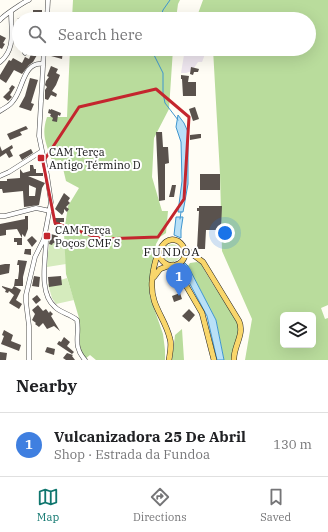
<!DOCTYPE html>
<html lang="en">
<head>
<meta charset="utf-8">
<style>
	body { margin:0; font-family:"IBM Plex Serif",serif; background:#f6f6f6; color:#202124 }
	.controls { position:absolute; right:12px; bottom:12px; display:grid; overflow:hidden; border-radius:6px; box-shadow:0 4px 16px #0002 }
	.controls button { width:36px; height:36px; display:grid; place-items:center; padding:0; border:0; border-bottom:1px solid #e0e0e0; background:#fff; color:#202124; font:20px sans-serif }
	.you { position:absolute; left:225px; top:233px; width:14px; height:14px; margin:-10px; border:3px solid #fff; border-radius:50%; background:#1a73e8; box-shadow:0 0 0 6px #1a73e833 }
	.badge { display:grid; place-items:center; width:26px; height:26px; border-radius:50%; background:#0f766e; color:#fff; font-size:13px; font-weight:700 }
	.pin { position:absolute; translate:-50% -33px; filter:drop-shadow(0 1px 2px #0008) }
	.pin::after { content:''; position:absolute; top:21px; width:14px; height:12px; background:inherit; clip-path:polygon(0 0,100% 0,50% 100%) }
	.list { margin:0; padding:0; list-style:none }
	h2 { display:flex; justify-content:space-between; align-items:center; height:52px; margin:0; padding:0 16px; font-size:17px }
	h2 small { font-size:13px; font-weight:400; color:#757577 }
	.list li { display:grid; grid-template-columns:26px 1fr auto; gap:12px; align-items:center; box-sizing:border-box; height:64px; padding:0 16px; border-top:1px solid #e0e0e0 }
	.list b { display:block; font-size:15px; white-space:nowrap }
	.list p { margin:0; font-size:13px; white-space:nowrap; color:#757577 }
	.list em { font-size:13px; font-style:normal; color:#757577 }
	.icon { flex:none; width:22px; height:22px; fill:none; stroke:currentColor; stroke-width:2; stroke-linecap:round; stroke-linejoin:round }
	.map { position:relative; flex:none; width:328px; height:360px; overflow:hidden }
	.search { position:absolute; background:#fff; box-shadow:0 4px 16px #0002; left:12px; right:12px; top:12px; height:44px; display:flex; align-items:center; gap:10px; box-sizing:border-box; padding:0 14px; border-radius:22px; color:#757577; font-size:15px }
	.sheet { height:116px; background:#fff }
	nav { display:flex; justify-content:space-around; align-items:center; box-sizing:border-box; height:56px; border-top:1px solid #e0e0e0; background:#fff; font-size:11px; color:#757577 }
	nav a { display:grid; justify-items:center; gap:2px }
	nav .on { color:#0f766e }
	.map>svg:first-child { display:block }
	.industrial { fill:#eee6ef }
	.green { fill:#d5ebbd }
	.forest { fill:#b9dc9c; fill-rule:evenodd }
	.water { fill:#b9e0f7; stroke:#3f96cf }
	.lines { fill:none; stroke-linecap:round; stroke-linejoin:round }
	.stream { stroke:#3f96cf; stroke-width:1 }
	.building { fill:#5a524d; fill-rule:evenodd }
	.minor-casing { stroke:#444; stroke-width:5 }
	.major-casing { stroke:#222; stroke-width:6 }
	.minor { stroke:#fff; stroke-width:4 }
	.major { stroke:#f9d66b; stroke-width:5 }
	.marked { fill:none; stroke:#c4262e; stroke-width:3; stroke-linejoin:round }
	.poi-dot { fill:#c4262e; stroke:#fff; stroke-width:1.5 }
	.labels { text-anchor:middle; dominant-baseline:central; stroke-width:4; stroke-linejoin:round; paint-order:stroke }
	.poi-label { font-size:11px; fill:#111; stroke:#fff; text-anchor:start }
	.neighbourhood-label { font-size:12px; letter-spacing:1px; fill:#111; stroke:#fff }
</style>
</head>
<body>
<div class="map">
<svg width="328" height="360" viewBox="0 0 328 360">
	<rect width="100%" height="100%" fill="#fffdf5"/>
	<path class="industrial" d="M185 49H207L202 62H198L192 71 186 73H181Z"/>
	<path class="green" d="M65 240 66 264 47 267 48 252 50 241Z
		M163 253a9 9 0 1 1 18 0a9 9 0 1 1-18 0Z
		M67 278 74 300 56 304 52 298 48 284Z"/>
	<path class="forest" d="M73 0H180L178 4 176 19H72Z
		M203 0H328V305L321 308 325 319 328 318V360H245L252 319 222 251 220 174 213 49H309V19H196ZM283 315H313V345H283Z
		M70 49H173L169 109 154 138 152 177 162 211H168L166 233 160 237 156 244 149 286 150 297 163 334 165 350V360H96L90 355 85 359 80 350 79 318 66 274 64 233 68 206 79 188 66 181 61 160 52 161C46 143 41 135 47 117H67Z
		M197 262 201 264C213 286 228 306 240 328L232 354V360H224L216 320 188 266 190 263Z
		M182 329 184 360H172L175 335Z"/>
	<path class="water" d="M178 115 184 123 188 132V184L183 212H178L182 181 181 142 176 127Z
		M176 217H183L181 230V238L174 235Z
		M185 263 188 266 216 320 224 360H217L207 316 183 271Z"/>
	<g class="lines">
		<path class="stream" d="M160 19 163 10 170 0
			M154 49V55L163 73V93L165 103 178 120
			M180 219 181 212"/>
	</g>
	<path class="building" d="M33 10H42V18L33 19Z
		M51 13 61 14V16H64V19H50Z
		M27 14 30 19H17Z
		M0 35 6 38 3 43 5 44 2 49 0 48Z
		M52 49H60V50L63 51 62 59 51 56Z
		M32 52 37 55 33 62 29 65 22 74 14 70 6 83 0 79V75L9 60 11 61 13 58 22 63 25 57 29 59Z
		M51 66 58 69 56 73 60 75 56 85 52 91 57 94 56 97 51 95 48 100 45 99V90L47 87 45 85 46 81 49 77 47 76Z
		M191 67 199 69 198 72H194L193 75 190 74Z
		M181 75 189 76 188 82H196V96H183L182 79H181Z
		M30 78 38 80 31 103 34 104 31 111 19 107 25 96Z
		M12 85 15 87 10 95 12 97 8 101 3 97 10 90 9 89Z
		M195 107 199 119 193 121 189 109Z
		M49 109 51 110V109L61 113 60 116 58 115 57 122 52 121 53 118 50 116 51 114 48 113Z
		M26 126 28 129 20 132 22 135 10 140 7 134Z
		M156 132H162L163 147H168L169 163 165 164V200L159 201Z
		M199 134H201V138L190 140V135Z
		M12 145 13 148 10 150 13 156 9 158 6 153 0 157V146L2 151Z
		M31 149 33 153 22 160 19 155Z
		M30 165H33L34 169H36V173H43V176H28L45 183 42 188 39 205 24 207 23 191 3 193 2 189H0V181H7V179L20 178V169L23 173 30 171ZM29 185 36 188 35 196H29Z
		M200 174H220V190H200Z
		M172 185H176L174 197H169Z
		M64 193 70 198 68 201 70 203 66 207 69 209 67 212 64 209V212L62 215 55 209Z
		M199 206H222L221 230H206L205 249H197L199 211H197V208H199Z
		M25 216H28V229L25 237 22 234V245H17V242H14V238H22L17 229 6 230V235L0 236V224L25 219Z
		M54 218H64V222H60V224L54 225Z
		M51 234 58 236 57 238 60 239 58 244 53 243 52 245 49 244Z
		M32 236 37 241 32 247 27 240Z
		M25 249H31V255L24 254Z
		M18 260 27 261 23 277V286H14L15 279H18L19 271V265H17Z
		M5 264H10L9 273 0 275V265Z
		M34 276 40 277 39 287 32 286Z
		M61 276 62 285 49 287 48 277Z
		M2 286 12 289 14 286 21 290 16 300 22 304 19 309 9 303 14 295 9 291 8 293 5 292 6 290 2 287Z
		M180 293 182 299 174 302 172 296Z
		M37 295 41 300 36 304 32 299Z
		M38 305 43 311 46 309 49 313 50 311 53 314 51 316 60 331 54 326 47 329 43 323 39 327 35 324 36 323 32 320 35 314 32 310Z
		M189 309 195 315 189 322 182 316Z
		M4 330 13 335 11 341 21 345 19 351 1 344 4 336 2 335Z
		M64 337 70 342 67 346 74 352 72 354 57 344 59 341 61 342Z
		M47 347 55 349 54 355 45 352Z
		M0 352 7 353 6 360H0Z
		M67 353 73 355 72 356 75 360H66L63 358Z"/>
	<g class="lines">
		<g class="minor-casing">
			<path id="minor" d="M47 19 48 0
				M0 20C3 16 25 1 29 0
				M25 53 28 49
				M0 62C16 49 11 31 11 12
				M0 111C4 108 10 106 13 101 23 90 23 61 43 64
				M0 176 9 172 42 151
				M0 216H5L36 208 50 211
				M44 239 46 240C46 259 38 293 55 307 61 313 70 314 77 320 80 336 72 345 85 360
				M29 360V326L26 302V295L35 257 44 239 51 202 47 175 39 136 44 49"/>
		</g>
		<g class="major-casing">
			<path id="major" d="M184 248 203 262 239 321C245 334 233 347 234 360
				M159 252C161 272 187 268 185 251 184 247 181 243 178 241 159 232 153 269 152 281 150 306 165 317 170 339 172 345 170 353 169 360
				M173 265 180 275 202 313 214 360
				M154 277 160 269 171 265"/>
		</g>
		<use href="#minor" class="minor"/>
		<use href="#major" class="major"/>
	</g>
	<path class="marked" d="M156 89 189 117 184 199 158 237 102 239 55 223 43 162 79 107Z"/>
	<g class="poi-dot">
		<rect x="37" y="154" width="8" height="8" rx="2"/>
		<rect x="43" y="232" width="8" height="8" rx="2"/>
	</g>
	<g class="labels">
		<g class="poi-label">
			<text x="49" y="152">CAM Terça<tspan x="49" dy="13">Antigo Término D</tspan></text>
			<text x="55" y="230">CAM Terça<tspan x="55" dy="13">Poços CMF S</tspan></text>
		</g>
		<g class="neighbourhood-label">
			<text x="172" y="251">FUNDOA</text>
		</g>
	</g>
</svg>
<div class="controls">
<button><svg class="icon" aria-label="layers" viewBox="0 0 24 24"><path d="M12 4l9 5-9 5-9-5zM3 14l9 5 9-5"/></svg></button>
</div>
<div class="you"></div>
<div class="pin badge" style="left:179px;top:296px;background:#3f7fe0">1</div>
<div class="search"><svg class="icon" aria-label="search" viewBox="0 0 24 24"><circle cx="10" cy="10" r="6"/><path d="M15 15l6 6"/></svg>Search here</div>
</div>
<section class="sheet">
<h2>Nearby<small></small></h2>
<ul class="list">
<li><span class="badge" style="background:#3f7fe0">1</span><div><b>Vulcanizadora 25 De Abril</b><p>Shop · Estrada da Fundoa</p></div><em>130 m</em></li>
</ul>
</section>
<nav>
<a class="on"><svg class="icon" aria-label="map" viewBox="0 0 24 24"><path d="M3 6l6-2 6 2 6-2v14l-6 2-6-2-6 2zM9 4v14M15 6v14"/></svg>Map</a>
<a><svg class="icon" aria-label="directions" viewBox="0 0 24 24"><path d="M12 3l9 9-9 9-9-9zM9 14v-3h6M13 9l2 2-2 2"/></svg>Directions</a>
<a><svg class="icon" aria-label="saved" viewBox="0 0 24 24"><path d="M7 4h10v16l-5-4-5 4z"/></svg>Saved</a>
</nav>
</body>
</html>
